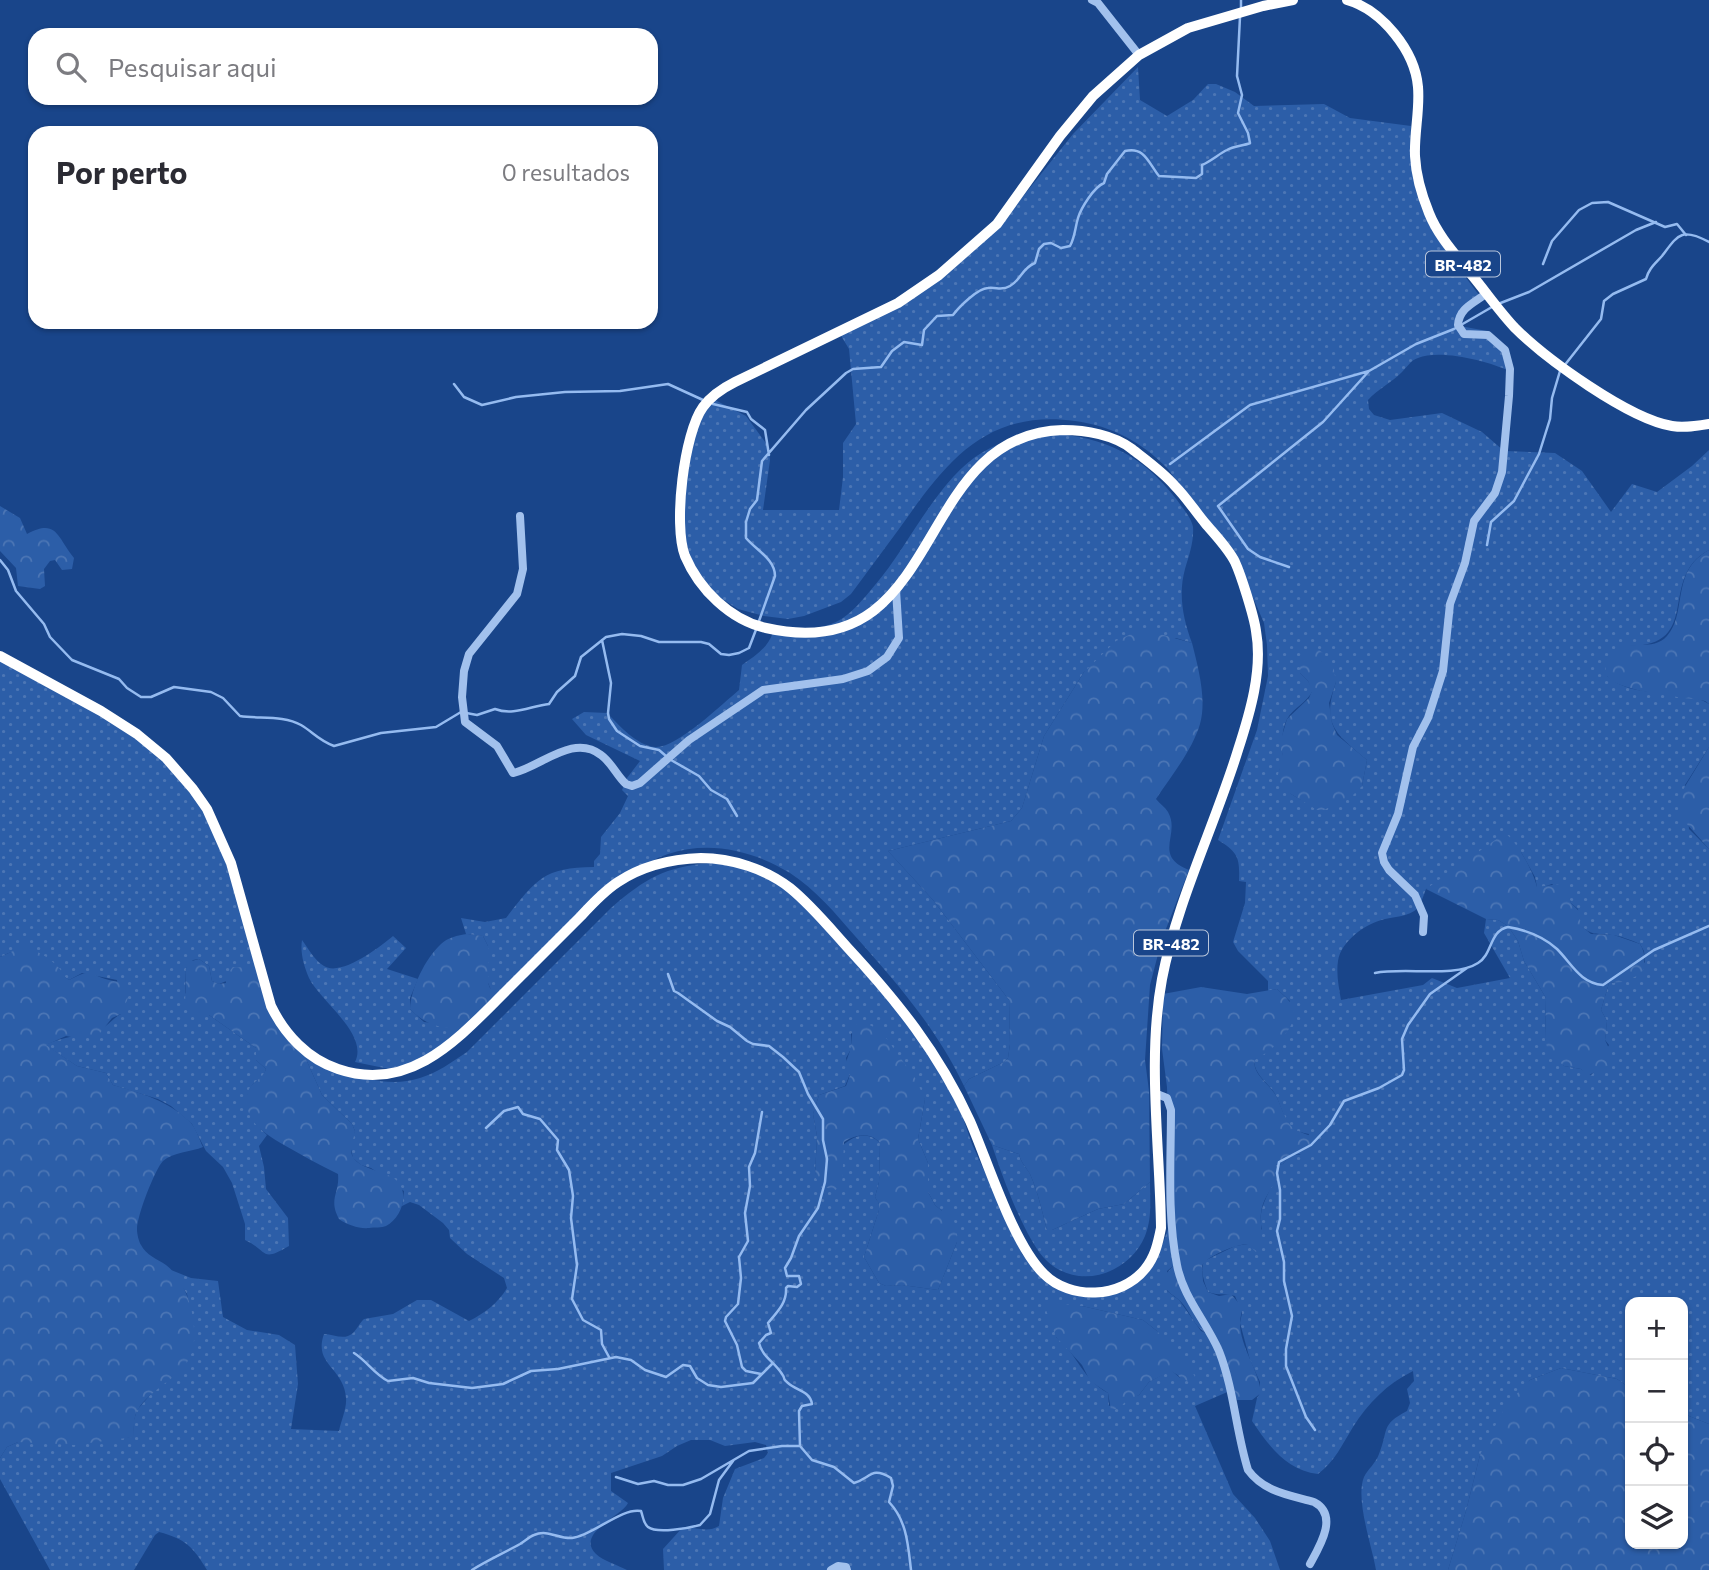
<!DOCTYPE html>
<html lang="pt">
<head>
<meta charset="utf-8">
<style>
	body { margin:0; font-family:Commissioner,sans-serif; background:#f7f7f7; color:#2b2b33 }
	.controls { position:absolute; right:21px; bottom:21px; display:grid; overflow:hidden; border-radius:14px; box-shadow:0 2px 5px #0004 }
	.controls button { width:63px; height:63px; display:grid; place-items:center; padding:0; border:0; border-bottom:2px solid #e1e1e2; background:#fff; color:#2b2b33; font:35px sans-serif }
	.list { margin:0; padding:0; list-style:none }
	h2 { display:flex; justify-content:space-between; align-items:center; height:91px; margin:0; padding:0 28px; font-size:30px }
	h2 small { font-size:23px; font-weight:400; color:#7c7c81 }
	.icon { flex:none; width:38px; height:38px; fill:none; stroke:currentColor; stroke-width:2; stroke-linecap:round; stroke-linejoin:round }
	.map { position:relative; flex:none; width:1709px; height:1570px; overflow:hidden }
	.search { position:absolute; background:#fff; box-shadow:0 2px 5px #0004; left:28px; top:28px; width:630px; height:77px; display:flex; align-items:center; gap:18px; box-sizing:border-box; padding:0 24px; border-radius:21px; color:#7c7c81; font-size:26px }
	.panel { position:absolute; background:#fff; box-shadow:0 2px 5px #0004; left:28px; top:126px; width:630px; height:203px; border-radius:21px }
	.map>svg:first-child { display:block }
	.grass { fill:url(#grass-dots); fill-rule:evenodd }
	.forest { fill:url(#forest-crowns) }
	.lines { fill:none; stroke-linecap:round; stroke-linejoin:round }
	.stream { stroke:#95bbf0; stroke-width:2.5 }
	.minor { stroke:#a2c1ed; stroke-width:8 }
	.highway { stroke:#fff; stroke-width:10 }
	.labels { text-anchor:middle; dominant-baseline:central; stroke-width:7; stroke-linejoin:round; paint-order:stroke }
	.shield { fill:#19458a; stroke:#bac7dc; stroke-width:2 }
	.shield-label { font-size:16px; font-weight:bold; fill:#fff }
</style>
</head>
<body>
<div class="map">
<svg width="1709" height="1570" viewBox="0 0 1709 1570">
	<defs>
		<pattern id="grass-dots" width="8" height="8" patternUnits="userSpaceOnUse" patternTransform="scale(1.75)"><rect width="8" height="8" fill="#2c5ea8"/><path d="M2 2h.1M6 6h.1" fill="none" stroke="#4c76b5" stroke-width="1.8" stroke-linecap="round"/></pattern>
		<pattern id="forest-crowns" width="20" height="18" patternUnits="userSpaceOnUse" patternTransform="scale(1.75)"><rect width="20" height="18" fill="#2c5ea8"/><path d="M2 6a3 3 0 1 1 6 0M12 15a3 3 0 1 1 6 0" fill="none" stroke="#4c76b5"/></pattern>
	</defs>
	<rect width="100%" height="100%" fill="#19458a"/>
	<path class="grass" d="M1138 67 1140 100 1167 116 1193 100 1208 84H1216L1235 92 1254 106 1324 104 1350 118 1411 126C1407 208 1433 234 1479 295L1463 308 1460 326 1487 331 1497 338 1509 371C1488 361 1440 349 1418 358 1411 360 1407 367 1402 372 1391 383 1378 389 1368 400L1369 409 1374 415 1390 420 1442 413 1482 432 1504 451 1555 453 1582 471 1611 512 1632 484 1657 492 1692 466 1709 450V550C1656 578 1705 647 1627 646L1607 676C1635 701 1681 686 1709 704V747L1685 785 1689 829 1709 849V1424L1689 1416 1683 1411V1302H1630V1388L1617 1379 1561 1368 1530 1380 1480 1455 1466 1511 1448 1570H1376C1372 1546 1355 1499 1364 1477 1368 1469 1376 1463 1379 1454 1389 1430 1380 1425 1407 1411L1410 1403 1407 1389 1414 1381 1413 1371C1387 1384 1368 1403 1353 1427 1342 1445 1335 1461 1318 1474 1286 1470 1269 1446 1252 1421L1257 1398 1260 1393V1382L1250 1360 1240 1323 1242 1313 1235 1296C1227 1293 1220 1296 1208 1292 1204 1282 1200 1271 1204 1261L1235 1246 1248 1244 1262 1229C1255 1204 1277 1188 1276 1165L1283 1164 1291 1154 1300 1155 1309 1134C1304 1133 1298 1132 1293 1129 1284 1121 1281 1105 1275 1094 1269 1083 1249 1071 1256 1057L1290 1001 1277 989 1268 991V981L1238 951 1233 942 1245 903 1246 882 1239 881C1240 858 1238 852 1218 840L1257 730 1268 676 1267 645 1264 623 1242 572 1168 469C1142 442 1112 426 1075 421 984 409 945 464 899 529 883 551 867 572 851 594L841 602 804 616 788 619 764 616 738 609 719 597 694 571 682 527 686 485 695 429 705 408 715 400 746 416 768 446 770 460 763 510H839L843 477V443L856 424 849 349 840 334 900 301 1009 214 1073 134ZM1321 661 1336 682C1321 726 1336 733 1367 760L1362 786 1301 800C1291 794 1277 787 1279 772 1280 767 1283 763 1283 756 1282 744 1281 731 1287 719 1294 707 1307 703 1313 690L1308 681 1300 673ZM1521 852 1535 877 1537 887H1543L1552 884 1569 898 1571 903 1578 909 1579 925C1593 936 1595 933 1612 935 1621 936 1631 940 1640 944L1644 951 1645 962C1634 976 1626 982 1609 983L1601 1010 1607 1021 1605 1040 1609 1045 1597 1069 1591 1075 1581 1069 1564 1066 1545 1039 1546 998 1524 961 1518 941 1508 926 1498 920 1486 919 1484 933 1510 978 1457 988 1432 978 1423 985 1341 1000C1339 988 1336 974 1338 961 1341 941 1366 923 1385 919 1395 917 1409 916 1417 909 1421 904 1424 894 1426 889Z
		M1049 433C1107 438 1141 454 1177 500 1182 507 1192 519 1193 527 1194 542 1189 555 1185 569 1178 594 1183 619 1192 643L1176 638 1084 672 1044 736 1022 808 1011 821 888 851 933 900 1009 1000 1010 1044 1008 1058 1004 1062 969 1079 964 1086C937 1029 897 983 855 936 836 914 815 889 790 873 754 851 710 840 668 854 643 862 623 882 603 899 566 933 532 969 498 1005L488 983V946L483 936 466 934 461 918 485 922 506 918C535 881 543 867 594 867V861L600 854 601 837 620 813 628 796 622 790 627 778 640 761 586 735 572 719 584 712 607 713C620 726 636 745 655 747 676 749 722 704 739 690L742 665C755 656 768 648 773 632 794 630 816 631 836 622 852 614 864 598 875 585 909 546 938 478 983 452 1003 440 1026 436 1049 433Z
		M0 661 92 709 138 740 159 757 196 800 218 837 258 968 219 984 212 981 209 966 199 959 193 960 186 968 185 993 209 1015 256 1048V1060L266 1069 263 1077C235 1091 249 1120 267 1135L259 1146 264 1167 266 1189 288 1218 289 1246C260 1263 269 1251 245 1240V1224L232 1183 223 1167 206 1151 192 1124 171 1106 158 1099 113 1085 106 1073 77 1066 45 1045C64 1036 80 1036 99 1030 107 1027 113 1018 121 1014L117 980 82 973 69 980C42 961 40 937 0 957Z
		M711 863 737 865 786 887 925 1038 963 1118 972 1144 1022 1254 1027 1260 1079 1296 1122 1287 1152 1261 1163 1243 1172 1218 1173 1266 1167 1271V1291L1179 1300 1201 1331 1210 1335 1232 1390 1195 1406 1233 1494 1255 1518 1270 1541 1280 1570H664L663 1549 683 1527C695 1527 708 1533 719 1526L723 1498 735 1469 764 1458 768 1453 766 1445 755 1442 725 1446 710 1440H691L677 1446 662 1456 611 1473V1491L628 1503C621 1517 575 1533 596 1554 603 1561 618 1565 627 1570H207C193 1547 186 1539 159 1532L155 1535 134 1570H50L0 1479V1458L7 1447 18 1442 134 1437V1420L137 1410 157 1387 191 1313 187 1294 171 1270 191 1278 218 1281 223 1317 247 1330 279 1335 295 1345 298 1384 291 1429 339 1431C341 1421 347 1408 346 1398 344 1367 313 1365 324 1334 334 1334 344 1341 353 1333 357 1329 359 1324 364 1319L393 1314 417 1300H431L469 1321C485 1313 498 1303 507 1288L504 1278 467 1254 450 1238 449 1230 443 1223 419 1205 410 1202 402 1206 404 1191 371 1168 361 1165 353 1158 350 1145 355 1131 352 1124 322 1095 301 1048C337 1067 377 1092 420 1078 437 1073 452 1062 467 1052L611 908C646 878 664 867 711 863ZM851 1033 925 1099 918 1139 928 1163V1192L935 1205 942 1211 957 1242 938 1290 902 1285 886 1286 879 1283 864 1257 879 1210V1204L875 1197 879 1182 880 1143C856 1119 830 1159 815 1176L817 1136 813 1114 819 1095 845 1086 850 1074 846 1058 851 1049ZM1082 1306 1143 1320 1157 1331 1180 1378 1171 1370 1149 1382 1139 1395 1109 1406 1108 1393C1082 1379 1079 1356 1056 1337Z
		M393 936 406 948 387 969 418 979 410 998V1009L424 1022 474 1028 435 1058 389 1069 355 1062C369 1034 320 1001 309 978 304 966 300 953 302 940 308 948 315 961 324 966 341 977 380 947 393 936Z
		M992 1145 1019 1154C1021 1163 1026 1167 1030 1174 1038 1192 1042 1211 1047 1230H1052L1098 1209 1124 1204 1150 1182C1150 1201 1152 1219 1145 1236 1129 1274 1079 1291 1047 1261 1026 1242 1001 1173 992 1145Z"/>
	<path class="forest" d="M0 506 20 518 27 534C57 518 57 537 74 558L72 569 62 570 55 560 50 561 44 569 45 586 40 589 18 586 16 568 0 551Z
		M1709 550V704L1705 701C1686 697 1617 692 1607 676 1605 672 1606 668 1605 665 1608 661 1611 654 1615 651 1628 639 1653 652 1667 636 1688 613 1670 571 1709 550Z
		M1142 629 1192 643C1198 667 1207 699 1200 724 1192 751 1171 776 1156 799 1160 804 1165 807 1168 812 1181 835 1152 855 1189 870L1162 939 1150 985 1145 1060 1149 1091 1150 1182 1124 1204 1098 1209 1052 1230H1047C1042 1211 1038 1192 1030 1174 1026 1167 1021 1163 1019 1154L992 1145 964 1086 969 1079 1004 1062 1008 1058 1010 1044 1009 1000 933 900 888 851 1011 821 1022 808 1044 736 1084 672 1116 641Z
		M1319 650 1323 653 1321 661 1332 665 1334 670 1336 682 1329 703 1332 723 1337 735 1367 760 1362 786 1353 795 1324 810H1317L1286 791 1279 783 1278 775 1283 754 1281 750 1282 736 1287 719 1309 698 1312 691 1308 681 1300 673V666L1310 652Z
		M1709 747V849L1679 815 1678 798Z
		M1505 833C1518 843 1533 871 1537 887L1560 884 1567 888 1571 903 1580 912V925L1591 934 1614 935 1640 944C1646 954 1645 962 1642 974L1622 982 1609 983 1601 1010 1607 1021 1605 1040 1612 1055V1064C1608 1066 1590 1075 1588 1075L1581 1069 1564 1066 1548 1051 1545 1039 1546 998 1524 961 1518 941 1508 926 1498 920 1486 919 1426 889Z
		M467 934 483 936 488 946V983L490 988 499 994 474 1028C447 1029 429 1029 410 1009 411 988 425 959 441 944 447 938 458 935 467 934Z
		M24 946C37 951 49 957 58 967 63 972 63 976 69 980 93 968 87 974 109 980 115 982 120 981 127 984 132 994 125 1005 121 1014L112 1018 100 1033 93 1036 82 1039 66 1036 46 1045 77 1066 106 1073 113 1085C141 1093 169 1101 190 1122 196 1128 199 1139 203 1147 191 1152 173 1152 163 1161 155 1169 136 1218 137 1230 137 1234 139 1242 141 1245 146 1255 157 1259 166 1265 188 1282 198 1322 193 1348 187 1377 151 1386 137 1411 133 1419 134 1429 134 1437L74 1445 18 1442 7 1447 0 1458V957Z
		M199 959 209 966 212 981 219 984 226 983 225 976 233 967 258 968 264 990 301 1048 322 1095 352 1124 355 1131C354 1140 348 1148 353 1157 360 1170 385 1170 396 1180 410 1192 402 1218 386 1226 382 1228 374 1227 369 1228 360 1229 347 1225 339 1219 328 1199 340 1193 338 1174 319 1165 302 1155 284 1145 264 1133 244 1122 247 1095 249 1082 262 1081 266 1069L256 1060V1048L209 1015 195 1017 185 1008 186 968 188 962Z
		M1201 987 1247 994 1277 989C1284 996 1292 1001 1294 1012 1296 1028 1270 1054 1256 1058 1249 1071 1268 1083 1275 1094 1281 1104 1284 1120 1293 1128 1301 1134 1308 1133 1317 1140V1147L1311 1155 1291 1154 1283 1164 1276 1165C1277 1192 1264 1190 1261 1213 1259 1227 1267 1240 1256 1252L1248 1244C1237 1244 1206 1256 1202 1266L1203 1281 1208 1292 1219 1296 1231 1294 1242 1307C1242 1312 1240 1318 1240 1323 1240 1347 1259 1370 1261 1393L1252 1400H1237L1210 1335C1192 1327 1192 1312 1179 1300 1170 1292 1163 1291 1163 1277L1173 1266 1167 1087 1162 1049 1163 994Z
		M864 1022 881 1031 915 1078 925 1099 918 1139 928 1163V1192L935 1205 942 1211 951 1212 957 1230V1242L938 1290 902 1285 886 1286 879 1283 864 1257 879 1210V1204L875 1197 879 1182 880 1143C870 1132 857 1134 844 1142L842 1186 835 1190 820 1186 815 1176 817 1136 813 1114 819 1095 846 1086 850 1075C842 1063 849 1058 851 1046 852 1036 851 1032 857 1023Z
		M1054 1303 1082 1306 1143 1320 1157 1331 1190 1368 1195 1377 1192 1383 1189 1382 1171 1371 1149 1382 1139 1395 1124 1403 1120 1408 1111 1410 1108 1393 1090 1381 1082 1365 1056 1337 1046 1310 1047 1305Z
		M1561 1368 1617 1379 1630 1388V1544H1683V1411L1689 1416 1709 1424V1570H1448L1466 1511 1480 1455 1506 1405 1530 1380Z"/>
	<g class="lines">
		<path class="stream" d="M1241 11V0
			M1543 264 1552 241 1579 210 1592 203 1608 202 1665 227 1677 224 1686 235
			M1498 304 1529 292 1636 230 1656 222
			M1564 366 1601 319 1604 301 1613 294 1646 279C1649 268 1655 264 1662 256 1678 235 1681 227 1709 242
			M454 384 464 397 482 405 516 397 565 392 620 391 668 384 703 400
			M713 404 747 412 751 419 765 430 769 455
			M1170 464 1250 405 1369 371 1416 344 1454 329 1492 307
			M1487 545 1491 522 1514 501 1539 454 1550 419 1552 398 1560 371
			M0 560 8 570 16 591 44 624 50 637 72 660 119 679 127 688 141 697H151L174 687 211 692 223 698 240 716C259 719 284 715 301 725 313 732 318 740 334 746L381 733 436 727 461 712 477 715 495 709C513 716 531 706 549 704L557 692 575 676 581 657 606 637 622 634 641 636 659 642H701L709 644 721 654 729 655 739 653 749 648 757 627
			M1289 567 1260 557 1248 549 1218 506 1323 422 1369 371
			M759 621 775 576C775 559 756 550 746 538V522L750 509 757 500 762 461 806 410 846 373 853 369 881 367 892 351 904 342 922 345 924 330 937 316 953 315C959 307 978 288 988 288 997 287 1002 291 1010 286 1021 280 1022 268 1035 263L1039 249 1044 244 1051 243 1061 248 1070 246C1075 237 1075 228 1078 218 1081 208 1094 187 1104 183L1107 174 1125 151C1145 146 1149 164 1159 176L1196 178 1202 174V165C1211 161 1219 154 1227 150 1234 146 1243 146 1250 143L1248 133 1238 113 1242 95 1237 76 1240 17
			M602 640 611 683 608 713 609 719 617 731 640 746 659 750 666 756
			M671 760 699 776 711 790 727 799 737 816
			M1375 973C1404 967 1455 978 1478 963 1493 954 1489 931 1508 927 1526 930 1544 937 1557 949 1572 964 1580 983 1603 985L1654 950 1709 926
			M668 974 674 991 678 993 717 1021 730 1027 747 1041 753 1044 769 1046 783 1057 799 1072 808 1094 823 1119V1140L827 1159 825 1182 818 1208 799 1236 791 1258 785 1268 787 1276H799L801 1284 797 1287 788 1286 786 1288C787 1303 777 1312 768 1323L771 1333 766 1335 759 1343C763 1358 774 1361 782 1374 787 1381 781 1377 788 1383 797 1391 810 1391 812 1404L802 1406 799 1411 800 1446
			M486 1128 504 1111 518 1107 523 1114 540 1119 558 1140 557 1150 569 1170 573 1196 571 1218 577 1265 572 1299 583 1320 601 1330 602 1344 609 1357
			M354 1353C367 1361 374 1374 388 1381L413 1378 429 1383 472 1388 503 1384 531 1371 558 1369 616 1357 631 1360 645 1370 666 1377 683 1365 690 1366 697 1378 708 1385 721 1387 753 1383 772 1364
			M761 1374 746 1371 742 1367 737 1345 725 1321 726 1317 738 1304 741 1278 739 1257 748 1241 745 1213 750 1186 749 1167 755 1153 762 1112
			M1315 1430 1306 1417 1286 1366V1349L1292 1316 1284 1281V1262L1277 1231 1280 1219V1190L1277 1173 1279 1162 1311 1145 1330 1125 1344 1101 1379 1088 1402 1075 1404 1070 1402 1039 1408 1025 1430 994 1467 968
			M616 1477 638 1484 654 1481 668 1485H683L701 1479 749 1451 782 1446H800L812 1460 834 1467 854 1483C871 1478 871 1466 891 1478L893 1486 889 1502C907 1521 908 1545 911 1570
			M472 1570C488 1560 504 1553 520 1544 525 1541 529 1537 534 1535 548 1529 558 1539 572 1538 592 1536 622 1507 641 1511 643 1516 643 1523 648 1527 657 1534 689 1528 700 1525L710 1514 719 1480 733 1461"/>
		<path class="minor" d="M1092 0 1098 3 1139 55
			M520 516 523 569 517 594 469 654 464 671 462 697 465 722 497 746 513 773C541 767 573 733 601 755 612 763 617 776 626 784L632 786 640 783 689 740 763 690 843 679 868 671 887 657 899 638 896 590
			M1423 932 1424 916 1415 895 1389 870 1384 862 1382 853 1398 814 1413 747 1428 718 1443 671 1450 604 1465 563 1474 521 1495 493 1502 472 1509 396 1510 369 1505 350 1488 335 1464 334 1458 325C1459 308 1474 303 1487 293
			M1157 1094 1167 1098 1171 1110C1171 1160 1167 1216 1177 1265 1183 1297 1206 1321 1219 1351 1234 1389 1236 1432 1248 1470 1264 1492 1289 1495 1314 1502 1339 1515 1320 1546 1310 1564
			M831 1570 838 1566 846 1567 847 1570"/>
		<path class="highway" d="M1347 0C1382 10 1415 51 1418 87 1420 110 1414 133 1415 156 1416 175 1422 196 1429 213 1438 236 1456 255 1471 274 1486 292 1499 311 1515 328 1546 359 1629 419 1672 426 1685 428 1697 426 1709 424
			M0 656 101 711 137 734 166 758 193 789 207 809 231 863 271 1006C285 1035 308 1059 338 1069 408 1093 456 1041 500 997 527 970 554 943 581 916 592 904 604 891 618 882 642 866 672 859 701 858 731 858 766 869 790 888 811 905 829 927 847 947 898 1002 938 1052 970 1121 988 1162 1013 1244 1044 1274 1070 1300 1121 1299 1145 1269 1155 1257 1158 1243 1161 1228 1160 1147 1147 1059 1162 979 1177 901 1215 825 1238 750 1250 713 1263 670 1256 631 1254 616 1241 575 1235 562 1228 548 1215 535 1205 523 1195 511 1186 497 1175 486 1163 472 1146 460 1132 449 1114 435 1086 430 1063 430 910 434 948 669 766 628 730 620 699 589 685 556 673 525 684 433 703 407 711 396 723 388 735 382L898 303 939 275 997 224 1060 136 1093 96 1139 55 1188 28 1263 6 1293 0"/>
	</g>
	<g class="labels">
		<g class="shield">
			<rect x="1426" y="251.5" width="74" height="25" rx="5"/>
			<rect x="1134" y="930.5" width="74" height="25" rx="5"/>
		</g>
		<g class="shield-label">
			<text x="1463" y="264">BR-482</text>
			<text x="1171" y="943">BR-482</text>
		</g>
	</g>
</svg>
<div class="controls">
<button>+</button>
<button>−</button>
<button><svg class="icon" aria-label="locate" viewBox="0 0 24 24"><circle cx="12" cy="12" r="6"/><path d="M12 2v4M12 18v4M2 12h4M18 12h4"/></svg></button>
<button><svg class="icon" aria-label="layers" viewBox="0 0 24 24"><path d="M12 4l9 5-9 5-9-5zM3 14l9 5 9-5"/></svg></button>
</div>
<div class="search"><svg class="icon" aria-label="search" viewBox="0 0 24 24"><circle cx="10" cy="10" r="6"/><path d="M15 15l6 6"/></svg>Pesquisar aqui</div>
<section class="panel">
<h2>Por perto<small>0 resultados</small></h2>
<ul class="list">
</ul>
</section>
</div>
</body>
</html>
